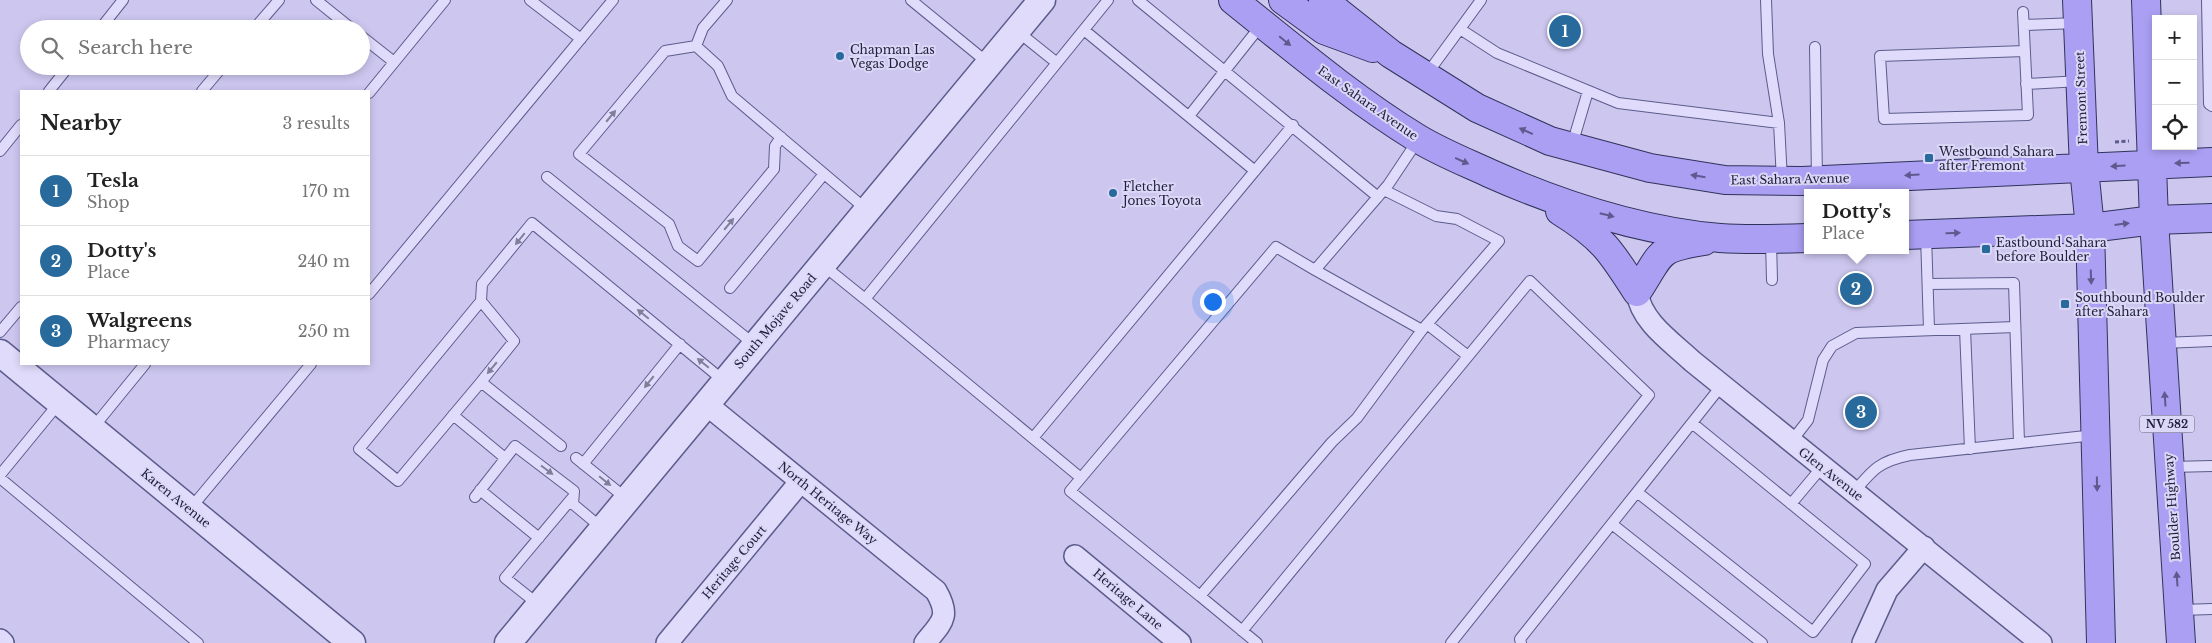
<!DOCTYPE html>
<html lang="en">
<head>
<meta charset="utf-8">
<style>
	body { margin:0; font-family:"Libre Baskerville",serif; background:#f6f6f6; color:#222 }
	.controls { position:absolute; right:15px; top:15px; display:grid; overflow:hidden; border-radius:0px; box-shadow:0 2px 8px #0003 }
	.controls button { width:45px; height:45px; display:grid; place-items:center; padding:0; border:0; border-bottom:1px solid #e0e0e0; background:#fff; color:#222; font:25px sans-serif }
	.you { position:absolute; left:1212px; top:301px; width:18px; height:18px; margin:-12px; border:4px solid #fff; border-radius:50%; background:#1a73e8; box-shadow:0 0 0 8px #1a73e833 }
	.badge { display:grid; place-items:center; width:32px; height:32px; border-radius:50%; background:#296a9d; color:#fff; font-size:16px; font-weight:700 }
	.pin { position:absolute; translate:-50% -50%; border:2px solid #fff; box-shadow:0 1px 5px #0006 }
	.popup { position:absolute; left:1804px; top:189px; width:105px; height:65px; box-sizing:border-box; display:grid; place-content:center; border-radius:0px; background:#fff; filter:drop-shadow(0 1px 4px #0005); font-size:16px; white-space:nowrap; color:#767676 }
	.popup b { font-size:19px; color:#222 }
	.popup::after { content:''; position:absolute; left:50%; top:100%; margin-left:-10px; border:10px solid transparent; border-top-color:#fff }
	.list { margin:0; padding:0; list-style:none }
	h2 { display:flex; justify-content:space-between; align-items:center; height:65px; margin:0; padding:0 20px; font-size:21px }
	h2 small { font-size:16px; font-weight:400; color:#767676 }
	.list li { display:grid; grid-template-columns:32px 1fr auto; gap:15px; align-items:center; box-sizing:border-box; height:70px; padding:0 20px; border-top:1px solid #e0e0e0 }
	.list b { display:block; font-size:19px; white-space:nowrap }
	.list p { margin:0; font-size:16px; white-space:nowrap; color:#767676 }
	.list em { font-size:16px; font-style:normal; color:#767676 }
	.icon { flex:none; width:28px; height:28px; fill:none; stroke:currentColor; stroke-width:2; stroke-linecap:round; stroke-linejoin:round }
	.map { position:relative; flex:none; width:2212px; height:643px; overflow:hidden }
	.search { position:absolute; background:#fff; box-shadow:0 2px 8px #0003; left:20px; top:20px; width:350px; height:55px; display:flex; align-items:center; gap:12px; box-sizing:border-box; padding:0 18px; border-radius:28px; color:#767676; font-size:19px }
	.panel { position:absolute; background:#fff; box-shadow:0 2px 8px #0003; left:20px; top:90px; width:350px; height:275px; border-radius:0px }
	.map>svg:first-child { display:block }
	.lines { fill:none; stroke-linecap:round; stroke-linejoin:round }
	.service-casing { stroke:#5b5c8c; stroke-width:12 }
	.minor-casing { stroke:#5b5c8c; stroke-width:24 }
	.tertiary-casing { stroke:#5b5c8c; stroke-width:29 }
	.primary-casing { stroke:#2f335a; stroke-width:30 }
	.path { stroke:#5b5c8c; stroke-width:3; stroke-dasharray:4 2.5; stroke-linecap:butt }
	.service { stroke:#e0dbfa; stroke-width:10 }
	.minor { stroke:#e0dbfa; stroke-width:21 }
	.tertiary { stroke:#e0dbfa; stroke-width:26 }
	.primary { stroke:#aa9ff3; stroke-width:28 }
	.oneway { fill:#5e5a8e }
	.oneway2 { fill:#807e9b }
	.poi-dot { fill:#296a9d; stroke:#dcd7f7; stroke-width:2 }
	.labels { text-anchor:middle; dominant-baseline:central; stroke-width:4; stroke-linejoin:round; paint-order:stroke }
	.shield { fill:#dcd7f7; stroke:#585874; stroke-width:1 }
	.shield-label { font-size:11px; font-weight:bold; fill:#20213c }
	.poi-label { font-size:12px; fill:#20213c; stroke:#dcd7f7; text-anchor:start }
	.street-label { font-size:12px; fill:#20213c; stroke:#dcd7f7 }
</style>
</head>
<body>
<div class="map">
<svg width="2212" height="643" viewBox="0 0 2212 643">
	<rect width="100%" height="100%" fill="#cdc7f0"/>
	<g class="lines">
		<g class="service-casing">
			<path id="service" d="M316 0 352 29
				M530 0 581 39
				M727 0 703 28 696 46 718 66 732 96 867 210
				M911 0 988 63
				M1138 0 1378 197
				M1766 0 1768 54 1779 123 1782 180
				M2207 0 2209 104 2212 106
				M2023 12 2028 115 1884 119 1880 56 2025 51
				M2024 25 2077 23
				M100 29 123 0
				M254 29 279 0
				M1460 29 1497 53 1618 103 1779 123
				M1084 30 1255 171
				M1017 31 1057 63
				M361 36 394 62
				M696 46 665 51 579 154 669 224 678 246 698 261 774 169 775 146 781 137
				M1815 47 1817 179
				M1427 74 1481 0
				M2026 84 2080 81
				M49 91 69 66
				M202 91 223 66
				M369 93 445 0
				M1189 116 1262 24
				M1572 145 1588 91
				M0 151 21 125
				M547 177 755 345
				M1384 190 1436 216 1457 219 1499 241 1422 330
				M1926 235 1929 329
				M1771 241 1772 280
				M823 265 865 299
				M1315 270 1276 247 1070 491 1200 596 1332 442 1357 418 1422 330 1315 270 1388 185 1418 140
				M1928 284 2014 283 2019 443
				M730 288 824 174
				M369 294 613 0
				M1427 324 1468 356
				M1965 329 1970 449
				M0 332 21 307
				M2163 343 2212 341
				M481 382 398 481 359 449 481 301
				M453 415 505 458
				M1692 423 1865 564 1813 632 1637 492 1722 385
				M92 429 145 364
				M1033 438 1293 125
				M1791 442 1808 420 1823 360 1832 346 1856 333 2015 327
				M561 446 481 382 514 341 481 301 482 284 532 223 724 381
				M576 458 627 499
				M583 464 680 344
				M2171 467 2212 466
				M0 475 59 403
				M0 478 198 643
				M1081 478 865 299 1108 0
				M480 490 539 538
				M1854 492C1873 469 1880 461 1910 455L2095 435
				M475 497 515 446 574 491 573 504 603 529
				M1791 504 1822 467
				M190 509 311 364
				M1612 524 1762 643
				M1200 596 1257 643
				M539 605 505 578 573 497
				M2181 610 2212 609
				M1242 631 1530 281 1649 395 1451 643
				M1521 643 1520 639 1637 492"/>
		</g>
		<g class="minor-casing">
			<path id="minor" d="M1637 292C1641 322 1672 342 1692 361L2041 643
				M706 404 936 591C951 617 942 622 925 643
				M1075 556 1180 643
				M0 640 3 643
				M667 643 801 481
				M1863 643 1887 590 1924 547"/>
		</g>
		<g class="tertiary-casing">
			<path id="tertiary" d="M0 353 352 643
				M508 643 1042 0"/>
		</g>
		<g class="primary-casing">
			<path id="primary" d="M1233 0C1293 48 1352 98 1417 138 1440 152 1465 162 1489 173 1561 205 1641 231 1720 238 1749 240 1778 239 1807 238
				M1283 0 1324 30 1373 48
				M1323 0 1391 54 1477 108 1550 141 1650 168 1725 180 1802 181 2212 162
				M2077 0 2084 168 2090 228 2101 643
				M2146 0 2154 220 2181 643
				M1560 211C1602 237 1611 251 1637 292 1663 253 1654 249 1704 241
				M1905 235 2090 228 2154 220 2212 218"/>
		</g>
		<path class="path" d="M2115 142 2129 141"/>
		<use href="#service" class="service"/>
		<use href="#minor" class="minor"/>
		<use href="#tertiary" class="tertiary"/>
		<use href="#primary" class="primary"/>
	</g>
	<defs><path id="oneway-solid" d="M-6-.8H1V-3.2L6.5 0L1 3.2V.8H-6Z" transform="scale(1.25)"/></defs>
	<g class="oneway">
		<use href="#oneway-solid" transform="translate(1285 41) rotate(39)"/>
		<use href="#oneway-solid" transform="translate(1526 131) rotate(-156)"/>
		<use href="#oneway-solid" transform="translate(1462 161) rotate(24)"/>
		<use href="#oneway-solid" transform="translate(2182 163) rotate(179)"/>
		<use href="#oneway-solid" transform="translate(2118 166) rotate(177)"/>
		<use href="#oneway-solid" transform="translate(1912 175) rotate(177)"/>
		<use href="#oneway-solid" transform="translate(1698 176) rotate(-171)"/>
		<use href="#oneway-solid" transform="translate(1607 215) rotate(14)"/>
		<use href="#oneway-solid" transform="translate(2122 224) rotate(-7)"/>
		<use href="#oneway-solid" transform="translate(1953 233) rotate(-2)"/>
		<use href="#oneway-solid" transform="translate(2091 277) rotate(88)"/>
		<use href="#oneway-solid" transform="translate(2165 399) rotate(-94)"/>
		<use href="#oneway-solid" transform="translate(2097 484) rotate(89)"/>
		<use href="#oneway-solid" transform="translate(2177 579) rotate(-94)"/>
	</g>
	<g class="oneway2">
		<use href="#oneway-solid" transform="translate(611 116) rotate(-50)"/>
		<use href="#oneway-solid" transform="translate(729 224) rotate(-50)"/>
		<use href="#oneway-solid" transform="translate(520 239) rotate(129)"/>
		<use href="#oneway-solid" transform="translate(643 314) rotate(-141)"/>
		<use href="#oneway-solid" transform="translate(703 363) rotate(-141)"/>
		<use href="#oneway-solid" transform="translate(492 368) rotate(130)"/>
		<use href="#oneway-solid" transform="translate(649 382) rotate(129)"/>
		<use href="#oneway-solid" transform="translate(547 470) rotate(37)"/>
		<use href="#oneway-solid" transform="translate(605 481) rotate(39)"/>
	</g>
	<g class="poi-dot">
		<circle cx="840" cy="56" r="5"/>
		<rect x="1924" y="153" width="10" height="10" rx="2.5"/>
		<circle cx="1113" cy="193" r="5"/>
		<rect x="1981" y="244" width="10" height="10" rx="2.5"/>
		<rect x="2060" y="299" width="10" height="10" rx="2.5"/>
	</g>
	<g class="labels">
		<rect class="shield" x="2139.5" y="415.5" width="55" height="17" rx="4"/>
		<g class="shield-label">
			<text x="2167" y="424">NV 582</text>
		</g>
		<g class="poi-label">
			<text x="850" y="49">Chapman Las<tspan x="850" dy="14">Vegas Dodge</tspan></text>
			<text x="1939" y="151">Westbound Sahara<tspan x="1939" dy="14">after Fremont</tspan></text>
			<text x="1123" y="186">Fletcher<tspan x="1123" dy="14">Jones Toyota</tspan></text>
			<text x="1996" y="242">Eastbound Sahara<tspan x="1996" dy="14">before Boulder</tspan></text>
			<text x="2075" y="297">Southbound Boulder<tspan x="2075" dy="14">after Sahara</tspan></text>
		</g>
		<g class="street-label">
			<text transform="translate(2081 98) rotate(-92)">Fremont Street</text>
			<text transform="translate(1368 103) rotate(35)">East Sahara Avenue</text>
			<text transform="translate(1790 179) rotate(-1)">East Sahara Avenue</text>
			<text transform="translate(775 321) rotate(-50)">South Mojave Road</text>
			<text transform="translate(1831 474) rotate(38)">Glen Avenue</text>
			<text transform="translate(176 498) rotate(39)">Karen Avenue</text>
			<text transform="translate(828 503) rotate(39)">North Heritage Way</text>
			<text transform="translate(2172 507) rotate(-94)">Boulder Highway</text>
			<text transform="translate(734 562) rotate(-50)">Heritage Court</text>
			<text transform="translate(1128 599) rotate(40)">Heritage Lane</text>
		</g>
	</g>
</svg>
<div class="controls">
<button>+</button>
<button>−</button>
<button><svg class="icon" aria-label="locate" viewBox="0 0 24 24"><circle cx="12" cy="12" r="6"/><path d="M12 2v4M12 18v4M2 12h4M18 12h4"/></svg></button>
</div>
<div class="you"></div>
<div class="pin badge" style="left:1565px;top:31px">1</div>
<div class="pin badge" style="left:1856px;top:289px">2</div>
<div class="popup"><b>Dotty's</b>Place</div>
<div class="pin badge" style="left:1861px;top:412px">3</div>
<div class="search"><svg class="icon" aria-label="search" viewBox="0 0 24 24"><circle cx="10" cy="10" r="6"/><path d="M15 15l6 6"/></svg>Search here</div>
<section class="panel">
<h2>Nearby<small>3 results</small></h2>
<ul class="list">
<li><span class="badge">1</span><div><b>Tesla</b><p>Shop</p></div><em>170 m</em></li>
<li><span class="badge">2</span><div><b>Dotty's</b><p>Place</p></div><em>240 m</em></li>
<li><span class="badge">3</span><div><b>Walgreens</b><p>Pharmacy</p></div><em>250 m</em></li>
</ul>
</section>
</div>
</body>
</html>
